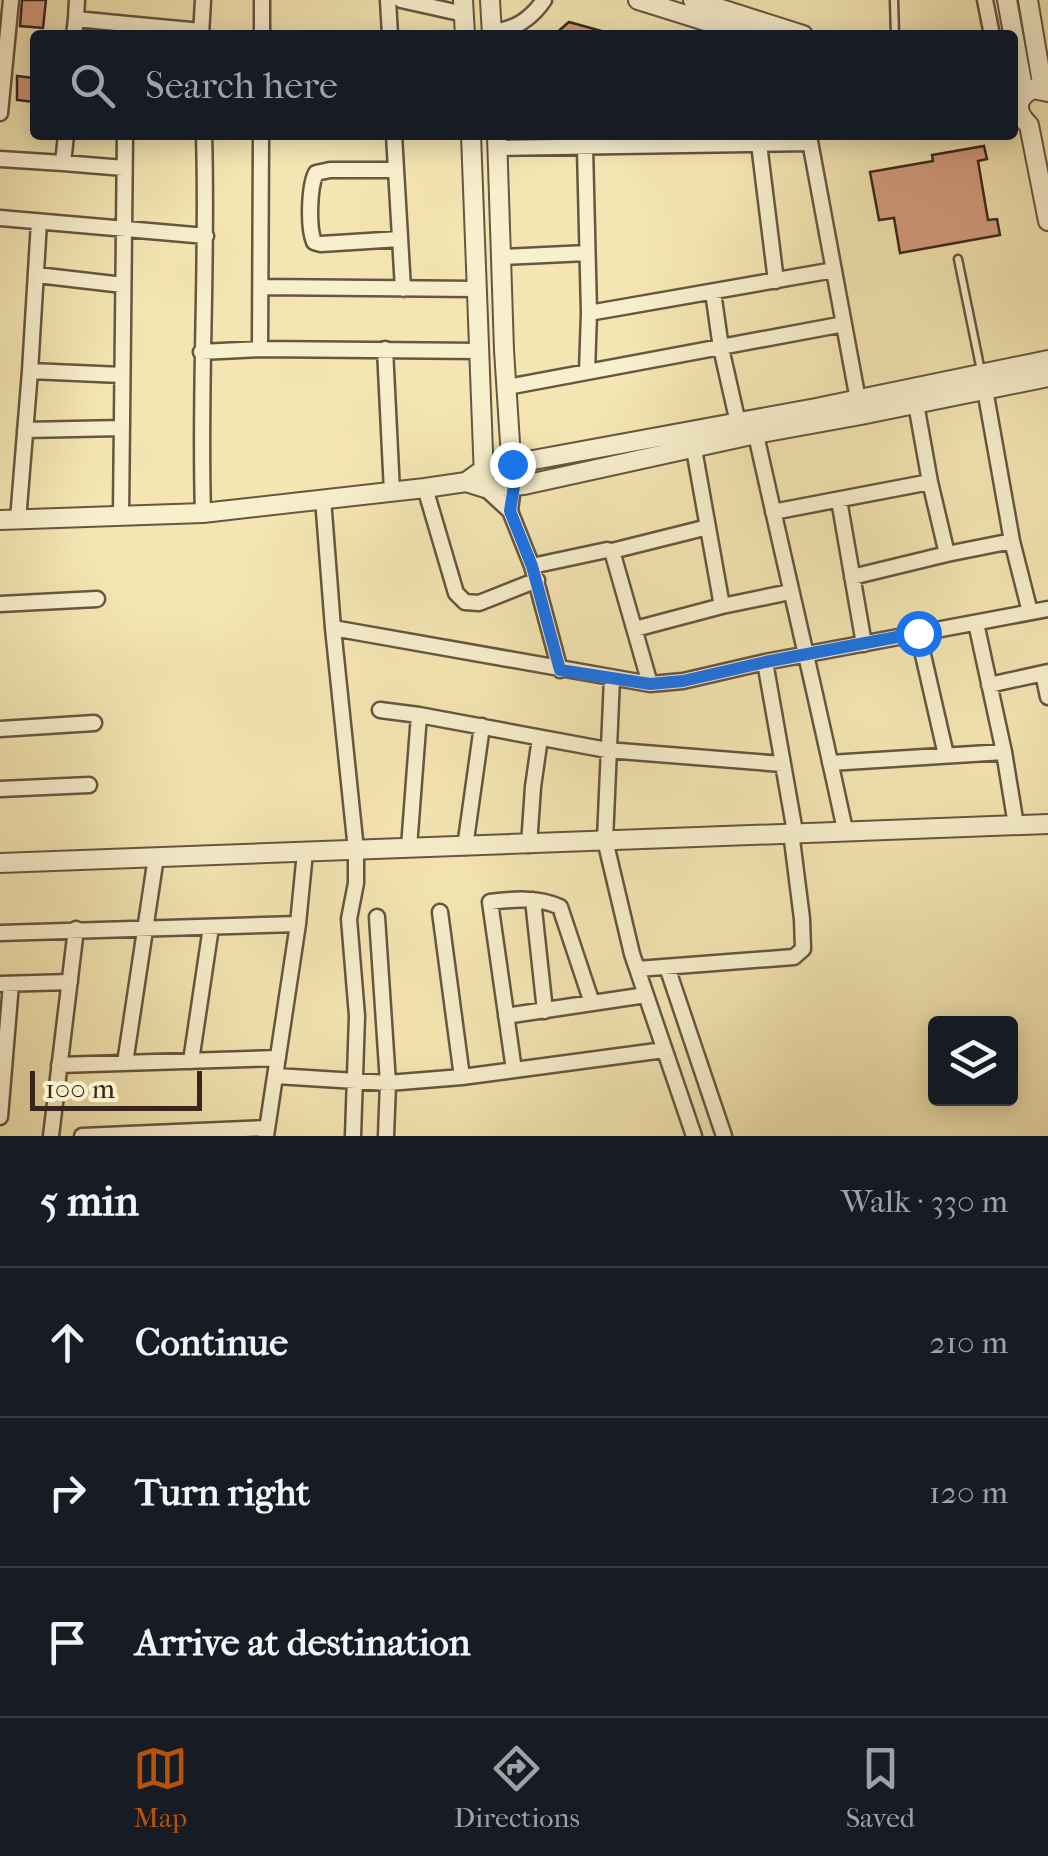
<!DOCTYPE html>
<html lang="en">
<head>
<meta charset="utf-8">
<style>
	body { margin:0; font-family:"IM FELL French Canon",serif; background:#20242c; color:#f1f3f6 }
	.controls { position:absolute; right:30px; bottom:30px; display:grid; overflow:hidden; border-radius:10px; box-shadow:0 5px 25px #0003 }
	.controls button { width:90px; height:90px; display:grid; place-items:center; padding:0; border:0; border-bottom:2px solid #363941; background:#171b24; color:#f1f3f6; font:50px sans-serif }
	.scale { position:absolute; left:30px; bottom:25px; width:172px; box-sizing:border-box; padding-left:10px; border:5px solid #38261b; border-top:0; font-size:28px; line-height:35px; white-space:nowrap; color:#38261b; -webkit-text-stroke:8px #f8efcd; paint-order:stroke }
	.stop { position:absolute; width:30px; height:30px; margin:-22px; border:8px solid #1a73e8; border-radius:50%; background:#fff }
	.stop.end { background:#1a73e8; border-color:#fff; box-shadow:0 2px 10px #0008 }
	.list { margin:0; padding:0; list-style:none }
	h2 { display:flex; justify-content:space-between; align-items:center; height:130px; margin:0; padding:0 40px; font-size:42px }
	h2 small { font-size:32px; font-weight:400; color:#9ea1a6 }
	.list li { display:grid; grid-template-columns:65px 1fr auto; gap:30px; align-items:center; box-sizing:border-box; height:150px; padding:0 40px; border-top:2px solid #363941 }
	.list b { display:block; font-size:38px; white-space:nowrap }
	.list em { font-size:32px; font-style:normal; color:#9ea1a6 }
	.icon { flex:none; width:55px; height:55px; fill:none; stroke:currentColor; stroke-width:2; stroke-linecap:round; stroke-linejoin:round }
	.map { position:relative; flex:none; width:1048px; height:1136px; overflow:hidden }
	.search { position:absolute; background:#171b24; box-shadow:0 5px 25px #0003; left:30px; right:30px; top:30px; height:110px; display:flex; align-items:center; gap:25px; box-sizing:border-box; padding:0 35px; border-radius:10px; color:#9ea1a6; font-size:38px }
	.sheet { height:580px; background:#171b24 }
	nav { display:flex; justify-content:space-around; align-items:center; box-sizing:border-box; height:140px; border-top:2px solid #363941; background:#171b24; font-size:28px; color:#9ea1a6 }
	nav a { display:grid; justify-items:center; gap:5px }
	nav .on { color:#b45309 }
	.map>svg:first-child { display:block }
	.building { fill:#d69c7e; stroke:#38261b; stroke-width:2.5 }
	.lines { fill:none; stroke-linecap:round; stroke-linejoin:round }
	.service-casing { stroke:#675641; stroke-width:11 }
	.minor-casing { stroke:#675641; stroke-width:19 }
	.tertiary-casing { stroke:#675641; stroke-width:22 }
	.service { stroke:#f8efcd; stroke-width:6 }
	.minor { stroke:#f8efcd; stroke-width:14 }
	.tertiary { stroke:#f8efcd; stroke-width:18 }
	.route { stroke:#1a73e8; stroke-width:12 }
</style>
</head>
<body>
<div class="map">
<svg width="1048" height="1136" viewBox="0 0 1048 1136">
	<rect width="100%" height="100%" fill="#f4e6b2"/>
	<filter id="stains"><feTurbulence type="fractalNoise" baseFrequency=".002" numOctaves="4"/><feColorMatrix values="0 0 0 0 .2 0 0 0 0 .09 0 0 0 0 .02 0 0 0 .5 -.17"/></filter>
	<radialGradient id="worn" r=".72"><stop offset=".6" stop-color="#630" stop-opacity="0"/><stop offset="1" stop-color="#630" stop-opacity=".3"/></radialGradient>
	<path class="building" d="M22 0H46L43 28 20 26Z
		M569 22 605 32V35H554Z
		M17 76 35 78V102L17 100Z
		M984 146 987 159 978 161 988 220 997 219 1000 235 900 253 894 218 879 220 870 172 933 161 932 155Z"/>
	<g class="lines">
		<g class="service-casing">
			<path id="service" d="M894 0 895 35
				M958 259 981 371"/>
		</g>
		<g class="minor-casing">
			<path id="minor" d="M77 0 76 19 127 24
				M262 0V35
				M388 0 390 35
				M401 0 464 14
				M985 0 992 35
				M491 32C515 30 531 19 544 0
				M74 35 76 19
				M126 35 127 24 201 31
				M201 35 203 0
				M0 113 11 0
				M394 135 403 289
				M809 136 858 400
				M759 144 776 281
				M498 148 810 143
				M585 148 589 313 587 371
				M0 159 63 163 66 135
				M63 163 124 168
				M396 170H330L316 173C309 187 308 227 314 242L321 244 400 239
				M0 218 206 236
				M501 257 587 253
				M37 275 123 285
				M261 287 477 289
				M713 292 721 348 738 423
				M589 313 834 270
				M260 349 261 135
				M385 349 392 492
				M201 352 260 349 480 351
				M30 371 122 375
				M984 384 1012 541 1030 612
				M507 387 844 324
				M754 426C784 561 816 695 845 830
				M25 430 122 428
				M692 438 722 606
				M425 488 456 593 465 602 479 603 537 580
				M485 488 510 511 513 486
				M323 499 333 628 356 850V883L349 919 357 1016 353 1136
				M839 500 864 644
				M510 511 532 566 560 670
				M773 512 930 482 916 404
				M203 513C199 387 208 261 204 135
				M121 515 125 135
				M18 520 30 371 39 222
				M612 551 708 527
				M947 554 1012 541
				M532 566 607 550 612 551 650 684
				M852 577 947 554 930 482
				M0 604 97 599
				M976 623 1004 752 1016 825
				M333 628 650 684 683 681 765 662 1048 609
				M635 629 722 606 790 592
				M918 633 946 755
				M765 662 795 832
				M1043 673 1048 697
				M612 678 605 840 632 954 694 1136
				M989 685 1048 672
				M380 710 419 715 607 750 782 764
				M0 729 94 723
				M830 763 1004 752
				M0 789 89 785
				M529 845 533 787 540 738
				M409 847 419 715
				M465 847 482 726
				M533 900 545 1011
				M440 912 462 1077
				M377 917 388 1083 386 1136
				M0 933 298 924
				M667 967 724 1136
				M637 969 794 957 803 949 802 919 791 832
				M0 984 70 982
				M506 1016 646 995
				M191 1061 211 927
				M125 1063 156 857
				M59 1065 278 1058
				M514 1070 490 902C513 899 539 897 560 907L592 1003
				M276 1076 388 1083 462 1077 664 1050
				M0 1117 11 984
				M51 1136 76 929
				M82 1136 267 1128
				M266 1136 298 924 305 852"/>
		</g>
		<g class="tertiary-casing">
			<path id="tertiary" d="M463 0 465 35
				M490 0 492 35
				M638 0 750 35
				M693 0 803 35
				M1007 0 1024 93
				M1028 0 1043 89
				M1048 92 1033 89C1015 98 1015 112 1029 125L1048 221
				M471 135 484 478
				M497 135 504 350 512 474
				M466 482 485 488 524 485 756 434 861 415 1048 377
				M0 520 203 513 425 488 466 482 484 469 816 408 1048 360
				M0 863 1048 824"/>
		</g>
		<use href="#service" class="service"/>
		<use href="#minor" class="minor"/>
		<use href="#tertiary" class="tertiary"/>
	</g>
	<g class="lines">
		<path class="route" d="M512 464 514 486 510 511 532 566 560 670 650 684 683 681 765 662 918 633"/>
	</g>
	<rect width="100%" height="100%" filter="url(#stains)"/>
	<rect width="100%" height="100%" fill="url(#worn)"/>
</svg>
<div class="controls">
<button><svg class="icon" aria-label="layers" viewBox="0 0 24 24"><path d="M12 4l9 5-9 5-9-5zM3 14l9 5 9-5"/></svg></button>
</div>
<div class="scale">100 m</div>
<div class="stop" style="left:918px;top:633px"></div>
<div class="stop end" style="left:512px;top:464px"></div>
<div class="search"><svg class="icon" aria-label="search" viewBox="0 0 24 24"><circle cx="10" cy="10" r="6"/><path d="M15 15l6 6"/></svg>Search here</div>
</div>
<section class="sheet">
<h2>5 min<small>Walk · 330 m</small></h2>
<ul class="list">
<li><svg class="icon" aria-label="ahead" viewBox="0 0 24 24"><path d="M12 20V5M6 11l6-6 6 6"/></svg><div><b>Continue</b></div><em>210 m</em></li>
<li><svg class="icon" aria-label="right" viewBox="0 0 24 24"><path d="M7 20v-9h11M14 6l5 5-5 5"/></svg><div><b>Turn right</b></div><em>120 m</em></li>
<li><svg class="icon" aria-label="arrive" viewBox="0 0 24 24"><path d="M6 21V4h12l-3 4 3 4H6"/></svg><div><b>Arrive at destination</b></div></li>
</ul>
</section>
<nav>
<a class="on"><svg class="icon" aria-label="map" viewBox="0 0 24 24"><path d="M3 6l6-2 6 2 6-2v14l-6 2-6-2-6 2zM9 4v14M15 6v14"/></svg>Map</a>
<a><svg class="icon" aria-label="directions" viewBox="0 0 24 24"><path d="M12 3l9 9-9 9-9-9zM9 14v-3h6M13 9l2 2-2 2"/></svg>Directions</a>
<a><svg class="icon" aria-label="saved" viewBox="0 0 24 24"><path d="M7 4h10v16l-5-4-5 4z"/></svg>Saved</a>
</nav>
</body>
</html>
